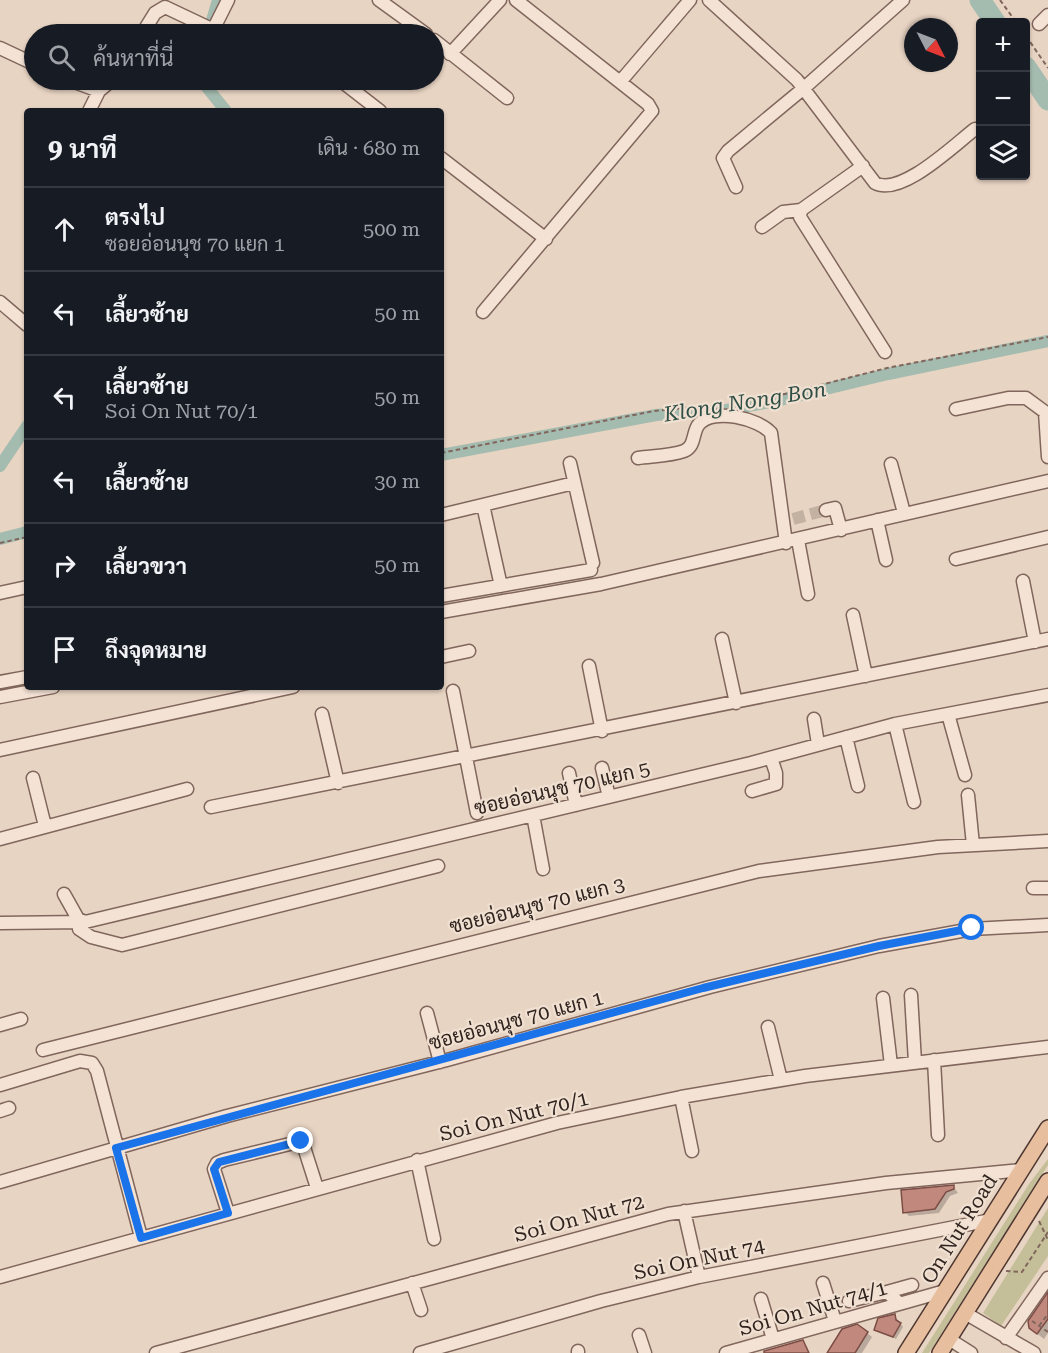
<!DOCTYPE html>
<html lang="th">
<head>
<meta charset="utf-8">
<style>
	body { margin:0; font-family:"Roboto Serif",Sarabun,serif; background:#242831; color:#f1f3f6 }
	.controls { position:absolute; right:18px; top:18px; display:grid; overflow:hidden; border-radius:6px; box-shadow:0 2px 4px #0004 }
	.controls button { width:54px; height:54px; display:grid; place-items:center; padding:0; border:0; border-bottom:2px solid #363941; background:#171b24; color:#f1f3f6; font:30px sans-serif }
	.compass { position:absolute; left:904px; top:18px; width:54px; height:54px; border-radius:50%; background:#171b24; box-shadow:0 2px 4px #0004; rotate:132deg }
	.stop { position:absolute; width:18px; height:18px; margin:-14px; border:4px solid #1a73e8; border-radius:50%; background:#fff }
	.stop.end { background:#1a73e8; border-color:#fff; box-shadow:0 2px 6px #0008 }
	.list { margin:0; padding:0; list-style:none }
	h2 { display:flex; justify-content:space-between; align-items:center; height:78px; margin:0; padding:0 24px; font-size:26px }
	h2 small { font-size:20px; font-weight:400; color:#9ea1a6 }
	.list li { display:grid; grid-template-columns:39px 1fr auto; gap:18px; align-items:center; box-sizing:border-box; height:84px; padding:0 24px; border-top:2px solid #363941 }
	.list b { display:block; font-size:22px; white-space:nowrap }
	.list p { margin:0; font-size:20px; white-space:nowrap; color:#9ea1a6 }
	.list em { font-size:20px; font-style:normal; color:#9ea1a6 }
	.icon { flex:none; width:33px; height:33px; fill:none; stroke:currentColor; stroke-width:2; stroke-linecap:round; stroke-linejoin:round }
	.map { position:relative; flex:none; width:1048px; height:1353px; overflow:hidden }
	.search { position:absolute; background:#171b24; box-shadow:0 2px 4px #0004; left:24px; top:24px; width:420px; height:66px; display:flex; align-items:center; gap:15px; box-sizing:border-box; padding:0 21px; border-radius:33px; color:#9ea1a6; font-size:22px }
	.panel { position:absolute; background:#171b24; box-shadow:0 2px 4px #0004; left:24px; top:108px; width:420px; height:582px; border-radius:6px }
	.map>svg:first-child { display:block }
	.green { fill:#c4bf98 }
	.shadow { fill:#0003 }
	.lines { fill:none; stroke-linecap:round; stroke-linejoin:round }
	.canal { stroke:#a4bbaf; stroke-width:12 }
	.river { stroke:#a4bbaf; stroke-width:21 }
	.building { fill:#c1897d; stroke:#7c4d45; stroke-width:1.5 }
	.minor-tunnel { stroke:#c3b1a2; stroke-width:12; stroke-dasharray:12 6; stroke-linecap:butt }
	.minor-casing { stroke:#80665c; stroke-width:15 }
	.major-casing { stroke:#4e3730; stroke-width:18 }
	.path { stroke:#80665c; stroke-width:2; stroke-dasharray:4.5 3; stroke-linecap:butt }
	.minor { stroke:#f4e3d5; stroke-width:12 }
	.major { stroke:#e7bf9f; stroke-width:15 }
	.route { stroke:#1a73e8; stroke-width:8 }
	.labels { text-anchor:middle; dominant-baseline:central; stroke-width:4.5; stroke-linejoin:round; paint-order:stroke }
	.street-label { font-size:20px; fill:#31231e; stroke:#f0e0d1 }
	.water-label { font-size:21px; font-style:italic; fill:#2f4f46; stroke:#f0e0d1 }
</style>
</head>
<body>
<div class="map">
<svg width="1048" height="1353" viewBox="0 0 1048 1353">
	<rect width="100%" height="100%" fill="#e8d4c3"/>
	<path class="green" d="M1048 1159V1165L929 1353H922L1029 1184Z
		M1048 1208V1256L1001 1326 983 1313Z"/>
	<path class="shadow" d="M953 1186 958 1193 950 1196 939 1213 909 1216 905 1212Z
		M1048 1295V1333L1044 1339 1030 1328Z
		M894 1315 903 1327 896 1339 876 1329Z
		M867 1333 872 1337 862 1353H829Z"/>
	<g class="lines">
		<path class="canal" d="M208 34 218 0
			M201 80 226 111
			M441 455 656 415 726 410 776 401 888 374 1048 341
			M0 466 27 426
			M0 539 27 532"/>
		<path class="river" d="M980 0 995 22
			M1026 67 1048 100"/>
	</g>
	<path class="building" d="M954 1185V1189L946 1192 935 1209 903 1213 901 1190Z
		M1048 1292V1319L1037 1334 1029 1328 1028 1321Z
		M895 1314 896 1320 901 1323 893 1337 874 1330 878 1318Z
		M857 1324 868 1332 855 1353H827L842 1329Z
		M803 1340 809 1353H764V1351Z"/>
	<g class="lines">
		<path class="minor-tunnel" d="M793 519 826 510"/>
		<g class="minor-casing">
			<path id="minor" d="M379 0 426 34
				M709 0 797 80 875 183C901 197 954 145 975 129
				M1039 24 1048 15
				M213 30 228 0
				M142 34 155 13 165 7 222 34
				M434 40 507 98
				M0 48 34 64
				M450 54 500 0
				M69 80 99 91
				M340 80 380 111
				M620 82 690 0
				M89 111 99 91 112 80
				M441 158 546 239
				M863 166 801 210 800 217 885 352
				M736 187 723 158 728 151 804 88 903 0
				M762 227 783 212 801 210
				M0 302 27 325
				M483 312 652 111 648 104 516 0
				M956 409 1008 398H1026L1045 412 1048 457
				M638 458C652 456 671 456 684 451 696 446 692 432 699 424 714 407 759 419 771 433L786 543
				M570 463 593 563
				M891 464 904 513
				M483 505 501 586
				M826 510 835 508 841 530
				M441 515 574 483
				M877 520 886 560
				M798 540 808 594
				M956 559 1048 537
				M1023 581 1035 642
				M0 593 27 587
				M441 596 591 570
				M441 612 601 584 1048 481
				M853 615 866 676
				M722 639 736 703
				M441 657 469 651
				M589 666 602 731
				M0 682 27 677
				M453 691 477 813
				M0 697 53 687
				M322 714 338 783
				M948 714 965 775
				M814 719 818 744
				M895 724 914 802
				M846 737 858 786
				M0 750 293 687
				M602 768 609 797
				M569 773 576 805
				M33 778 45 826
				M752 791 776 784V773L771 758
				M968 795 973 845
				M211 807 1048 639
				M533 815 543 869
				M0 839 187 789
				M1033 888H1048
				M64 894 78 919 85 922
				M85 922 79 929 91 937 122 945 438 866
				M0 923 85 922 751 763 895 724 1048 695
				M911 995 915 1062
				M883 998 891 1065
				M427 1013 440 1062
				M0 1025 21 1019
				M768 1027 781 1080
				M43 1050 759 871 938 847 1048 841
				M934 1060 938 1135
				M0 1085 80 1061 92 1063 97 1071 141 1237
				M681 1097 692 1151
				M0 1111 9 1108
				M417 1160 434 1239
				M0 1182 227 1116 447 1060 710 987 879 946 972 929 1048 925
				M684 1211 699 1277
				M228 1213 214 1169 217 1163 224 1160 302 1141 317 1188
				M0 1277 557 1123 681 1097 805 1076 1048 1047
				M412 1283 421 1310
				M823 1283 835 1321
				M887 1292 912 1285
				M761 1299 773 1339
				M849 1301 887 1292 899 1303
				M965 1313 1034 1353
				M639 1335 645 1353
				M1006 1338 1048 1278
				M949 1339 971 1353
				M578 1351V1353
				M156 1353 668 1214 886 1183 1022 1170
				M420 1353 601 1301 699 1277 991 1220
				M726 1353 945 1291"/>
		</g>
		<g class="major-casing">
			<path id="major" d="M906 1353 1048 1128
				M940 1353 1048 1181"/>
		</g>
		<path class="path" d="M1000 0 1016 22
			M1026 36 1048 68
			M731 404 777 396 887 368 1048 337
			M441 453 654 411 704 406
			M0 543 27 537
			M1039 1221 1048 1240
			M1006 1271 1022 1272 1048 1232
			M1032 1321 1048 1332
			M1039 1326 1048 1314"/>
		<use href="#minor" class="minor"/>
		<use href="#major" class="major"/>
	</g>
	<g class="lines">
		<path class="route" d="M301 1141 219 1162 214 1169 228 1213 141 1238 116 1148 703 988 879 946 972 928"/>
	</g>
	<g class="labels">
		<g class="street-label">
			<text transform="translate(562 788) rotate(-13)">ซอยอ่อนนุช 70 แยก 5</text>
			<text transform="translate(537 905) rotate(-14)">ซอยอ่อนนุช 70 แยก 3</text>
			<text transform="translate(516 1020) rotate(-15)">ซอยอ่อนนุช 70 แยก 1</text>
			<text transform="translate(514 1116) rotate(-14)">Soi On Nut 70/1</text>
			<text transform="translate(579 1218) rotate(-15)">Soi On Nut 72</text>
			<text transform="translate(959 1229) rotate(-58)">On Nut Road</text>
			<text transform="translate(699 1259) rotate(-12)">Soi On Nut 74</text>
			<text transform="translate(813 1308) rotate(-16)">Soi On Nut 74/1</text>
		</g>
		<g class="water-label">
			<text transform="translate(745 402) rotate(-9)">Klong Nong Bon</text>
		</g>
	</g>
</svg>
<div class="controls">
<button>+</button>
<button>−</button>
<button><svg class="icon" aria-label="layers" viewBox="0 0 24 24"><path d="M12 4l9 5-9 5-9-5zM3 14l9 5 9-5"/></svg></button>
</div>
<svg class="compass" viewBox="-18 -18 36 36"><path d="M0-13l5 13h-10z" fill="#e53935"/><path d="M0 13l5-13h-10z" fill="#9ea1a6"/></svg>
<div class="stop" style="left:972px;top:928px"></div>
<div class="stop end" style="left:301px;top:1141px"></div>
<div class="search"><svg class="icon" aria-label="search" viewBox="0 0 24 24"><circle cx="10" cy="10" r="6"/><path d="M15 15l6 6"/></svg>ค้นหาที่นี่</div>
<section class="panel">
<h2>9 นาที<small>เดิน · 680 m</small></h2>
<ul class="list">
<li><svg class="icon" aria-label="ahead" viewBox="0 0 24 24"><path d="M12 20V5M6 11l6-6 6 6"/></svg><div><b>ตรงไป</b><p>ซอยอ่อนนุช 70 แยก 1</p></div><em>500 m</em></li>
<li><svg class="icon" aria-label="left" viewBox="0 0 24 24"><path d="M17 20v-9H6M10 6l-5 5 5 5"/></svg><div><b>เลี้ยวซ้าย</b></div><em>50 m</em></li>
<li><svg class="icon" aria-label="left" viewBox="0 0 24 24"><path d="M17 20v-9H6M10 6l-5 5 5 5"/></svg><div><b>เลี้ยวซ้าย</b><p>Soi On Nut 70/1</p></div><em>50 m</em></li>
<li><svg class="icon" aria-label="left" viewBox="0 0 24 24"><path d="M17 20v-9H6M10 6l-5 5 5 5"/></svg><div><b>เลี้ยวซ้าย</b></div><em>30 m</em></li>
<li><svg class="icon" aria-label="right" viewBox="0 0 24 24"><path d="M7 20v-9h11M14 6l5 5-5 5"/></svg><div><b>เลี้ยวขวา</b></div><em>50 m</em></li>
<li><svg class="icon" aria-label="arrive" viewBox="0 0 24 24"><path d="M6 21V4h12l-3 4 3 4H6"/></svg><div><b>ถึงจุดหมาย</b></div></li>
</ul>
</section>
</div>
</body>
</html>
